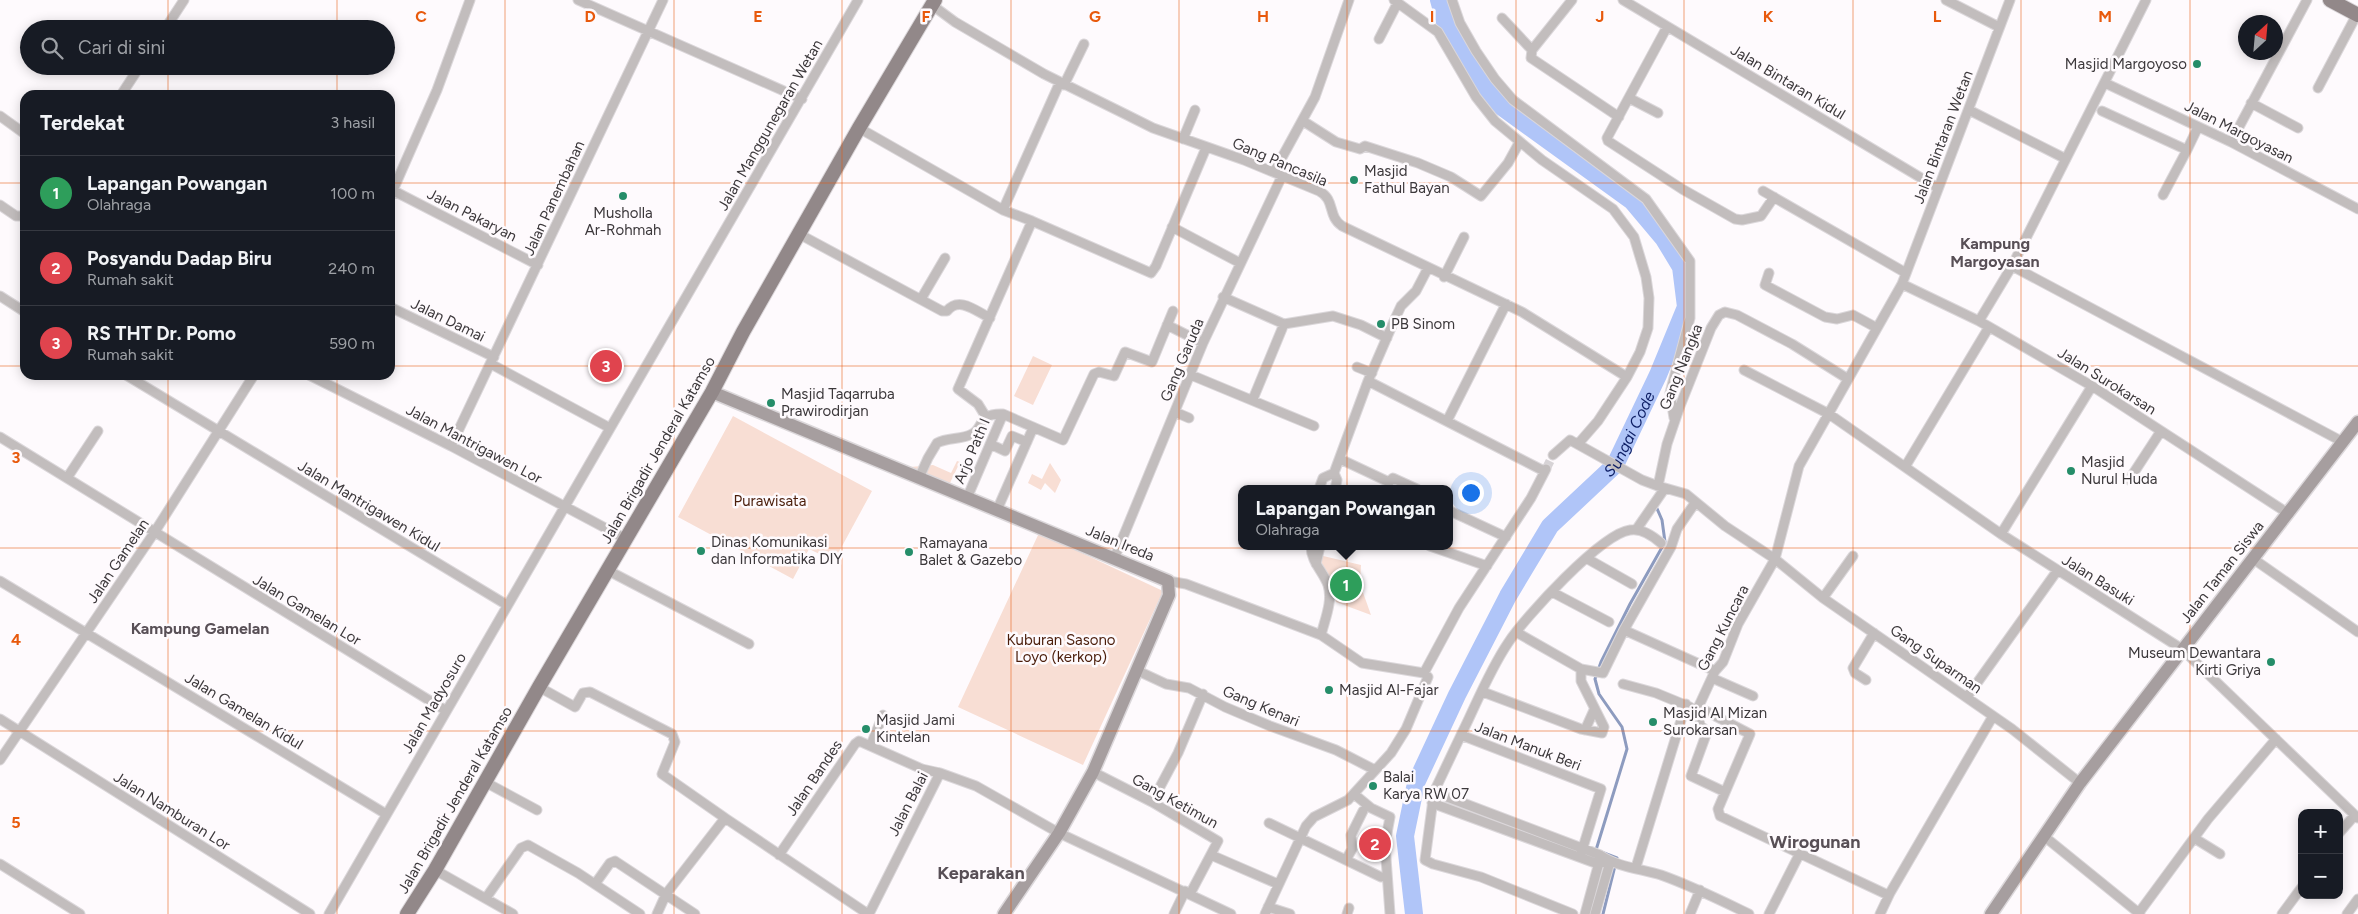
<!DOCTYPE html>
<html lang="id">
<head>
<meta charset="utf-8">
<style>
	body { margin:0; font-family:Figtree,sans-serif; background:#242831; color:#f1f3f6 }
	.controls { position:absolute; right:15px; bottom:15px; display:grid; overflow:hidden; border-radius:10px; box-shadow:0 2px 12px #0003 }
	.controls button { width:45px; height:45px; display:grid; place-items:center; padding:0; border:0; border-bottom:1px solid #363941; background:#171b24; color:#f1f3f6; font:25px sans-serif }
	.compass { position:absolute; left:2238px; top:15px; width:45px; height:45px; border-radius:50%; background:#171b24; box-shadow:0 2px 12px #0003; rotate:26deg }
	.you { position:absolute; left:1470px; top:492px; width:18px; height:18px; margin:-12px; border:4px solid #fff; border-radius:50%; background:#1a73e8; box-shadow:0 0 0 8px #1a73e833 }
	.badge { display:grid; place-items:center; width:32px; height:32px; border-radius:50%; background:#0f766e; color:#fff; font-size:16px; font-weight:700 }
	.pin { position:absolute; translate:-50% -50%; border:2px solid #fff; box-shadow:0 1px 5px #0006 }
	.popup { position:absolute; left:1238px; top:485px; width:215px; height:65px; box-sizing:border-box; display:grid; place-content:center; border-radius:10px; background:#171b24; filter:drop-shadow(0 1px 4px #0005); font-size:16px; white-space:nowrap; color:#9ea1a6 }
	.popup b { font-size:19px; color:#f1f3f6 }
	.popup::after { content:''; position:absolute; left:50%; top:100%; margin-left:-10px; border:10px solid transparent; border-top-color:#171b24 }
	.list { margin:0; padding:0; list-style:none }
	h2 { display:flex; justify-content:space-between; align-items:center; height:65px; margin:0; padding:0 20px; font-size:21px }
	h2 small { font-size:16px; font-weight:400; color:#9ea1a6 }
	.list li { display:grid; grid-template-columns:32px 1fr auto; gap:15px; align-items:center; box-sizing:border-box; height:75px; padding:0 20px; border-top:1px solid #363941 }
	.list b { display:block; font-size:19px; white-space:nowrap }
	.list p { margin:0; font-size:16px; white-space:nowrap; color:#9ea1a6 }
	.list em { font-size:16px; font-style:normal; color:#9ea1a6 }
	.icon { flex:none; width:28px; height:28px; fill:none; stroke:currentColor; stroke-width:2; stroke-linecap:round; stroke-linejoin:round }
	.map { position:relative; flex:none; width:2358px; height:914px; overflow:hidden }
	.search { position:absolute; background:#171b24; box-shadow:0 2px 12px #0003; left:20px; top:20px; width:375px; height:55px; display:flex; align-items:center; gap:12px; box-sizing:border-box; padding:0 18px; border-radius:28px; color:#9ea1a6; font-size:19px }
	.panel { position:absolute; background:#171b24; box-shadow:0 2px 12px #0003; left:20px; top:90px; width:375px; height:290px; border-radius:15px }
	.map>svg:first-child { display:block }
	.green { fill:#f8ded4 }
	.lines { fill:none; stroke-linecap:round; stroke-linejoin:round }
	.stream { stroke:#8d9bbf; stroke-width:3 }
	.river { stroke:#b0c5f8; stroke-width:18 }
	.street-tunnel { stroke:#d7d3d6; stroke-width:9; stroke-dasharray:9 4.5; stroke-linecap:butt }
	.street-casing { stroke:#dbd7da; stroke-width:11 }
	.secondary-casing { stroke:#dbd7da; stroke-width:15 }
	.primary-casing { stroke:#dbd7da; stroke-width:16 }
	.street { stroke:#c2bdbd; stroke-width:9 }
	.secondary { stroke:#a69e9f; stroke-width:12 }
	.primary { stroke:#928889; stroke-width:14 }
	.grid { fill:none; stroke:#e8590c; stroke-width:1; stroke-opacity:0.55 }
	.poi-dot { fill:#258d69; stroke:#fefafd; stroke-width:2 }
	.labels { text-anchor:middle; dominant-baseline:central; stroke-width:5; stroke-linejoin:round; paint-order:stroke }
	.poi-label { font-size:15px; fill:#3c383b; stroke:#fefafd; text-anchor:start }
	.street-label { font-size:15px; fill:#3c383b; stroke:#fefafd }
	.park-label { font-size:15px; fill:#4b1e0b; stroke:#fefafd }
	.neighbourhood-label { font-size:16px; font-weight:bold; fill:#584f56; stroke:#fefafd }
	.water-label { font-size:16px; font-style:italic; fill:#0e1f65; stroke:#fefafd }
	.quarter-label { font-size:18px; font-weight:bold; fill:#584f56; stroke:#fefafd }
	.grid-label { font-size:16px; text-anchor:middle; font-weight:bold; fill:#e8590c; stroke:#fefafd; stroke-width:5; stroke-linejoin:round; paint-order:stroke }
</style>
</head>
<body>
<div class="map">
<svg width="2358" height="914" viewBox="0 0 2358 914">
	<rect width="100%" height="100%" fill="#fefafd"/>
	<path class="green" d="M1033 356 1052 365 1033 405 1014 396Z
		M733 416 872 491 834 561 809 549 793 579 678 517Z
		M957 461 960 462 950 483 910 467 933 465 951 473Z
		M1050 463 1061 480 1055 493 1045 483 1041 490 1028 483 1032 474 1042 479Z
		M1039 533 1163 591 1083 765 958 707Z
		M1319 555 1361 565 1360 584 1371 615 1336 602Z"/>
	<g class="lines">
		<path class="stream" d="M1596 850 1627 749 1622 727 1599 694 1595 679 1601 662 1630 604 1665 542 1662 520 1655 504
			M1604 853 1617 858
			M1603 914 1615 866"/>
		<path class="river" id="s1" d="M1414 914 1405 836 1416 783 1457 695 1508 596 1550 526 1615 465 1658 375 1686 307 1681 267 1664 239 1632 201 1502 107 1477 77 1459 48 1445 22 1439 0"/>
		<path class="street-tunnel" d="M1546 469 1553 455"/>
		<g class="street-casing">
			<path id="street" d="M578 0 802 99
				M1394 0 1438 32 1476 97 1495 121 1542 160 1613 209 1634 237 1646 277 1649 298 1648 328 1640 352 1627 377 1598 421 1578 444
				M1452 0 1460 23 1476 51 1495 79 1513 100 1646 199 1690 261V318L1670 393 1674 418
				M1572 0 1532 50 1531 58 1619 117
				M1623 0 1938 188
				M1946 0 1999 27
				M932 5 955 22 1044 74 1125 114 1153 128 1244 160 1319 191C1336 200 1327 216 1342 226L1522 312 1627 377
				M1502 18 1532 50
				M1667 27 1607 138 1608 141 1682 189 1735 219 1742 220 1761 216 1774 197
				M165 29 184 0
				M1379 39 1398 2
				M2105 83 2231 142 2358 209
				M1064 85 1084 44
				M2318 88 2357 14
				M121 95 140 66
				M1629 98 1658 113
				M2251 103 2298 128
				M1969 110 2066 159
				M2102 111 2187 150 2163 195
				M0 116 25 134
				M1303 121 1336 142 1360 149 1365 146 1418 163 1451 177 1481 196 1508 163 1519 143
				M859 128 1003 210 1032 221 958 389 978 404 986 417
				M1183 139 1195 110
				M2231 142 2307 0
				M2187 150 2198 127
				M1274 172 1315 97 1349 0
				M394 191 538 265
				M1763 191 1906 273
				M390 197 437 90 470 0
				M0 205 16 216H25
				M1003 210 1060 82
				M1032 221 1151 273 1156 266 1206 148
				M1172 227 1240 263
				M799 234 942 311H947C959 296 976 311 990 318
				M2012 266 2343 442
				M1769 273 1765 285 1825 317 1837 319 1853 315 1877 328
				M1444 277 1464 237
				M1902 284 1979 321 2092 386 2289 514
				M0 296 25 312
				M1223 297 1284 324 1333 316 1361 325 1387 338
				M921 299 945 258
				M390 307 494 357
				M1979 321 2012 266 2146 0
				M1167 325 1203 343
				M491 364 610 428
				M1357 367 1372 373
				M1744 370 1829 414 2001 534 2182 649 2358 818
				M126 375 507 605
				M309 375 451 446 626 539
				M1191 375 1314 426
				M1848 379 1792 344 1737 315 1725 312 1719 315 1711 328 1680 406 1667 444 1658 486 1686 494 1725 526 1775 559 1823 598 2012 729 2080 783
				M1368 381 1544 471
				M1253 399 1284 324
				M1175 412 1189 418
				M1447 421 1506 304
				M0 437 445 710
				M990 444 1005 451 1012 436 1027 442
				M451 446 663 0
				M1553 455 1570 440 1642 480 1658 486
				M1340 459 1389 482 1393 478 1417 489
				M1905 467 1989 327
				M67 478 98 431
				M919 478 928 458 937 443C948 437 961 440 972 434 984 428 977 413 1003 414L1063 440 1094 374 1099 372 1114 376 1125 352 1152 362 1173 311
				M2129 480 2161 431
				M1319 489 1323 478 1334 473
				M1335 489 1337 480 1334 473 1368 381 1394 321 1401 306 1416 291 1428 268
				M967 498 1003 414
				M997 510 1033 428
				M1450 511 1506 537
				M1636 530 1665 488
				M2001 534 2092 386
				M1311 546C1311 562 1323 571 1328 585 1333 601 1325 619 1321 635
				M1430 546 1487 566
				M1586 558 1632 584
				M2252 558 2358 632
				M1114 559 1203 343 1282 176
				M1316 564 1320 546
				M607 570 749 644
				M0 581 386 814
				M1168 581 1186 584 1321 635 1362 663 1424 673 1428 677 1406 729 1391 753 1348 800 1314 817 1306 826 1265 914
				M1552 592 1609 622
				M1823 598 1853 556
				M1624 630 1715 671
				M1581 669 1603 673 1624 630 1671 547 1677 529 1695 503
				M1136 670 1166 684 1189 688 1225 707 1270 726 1336 750 1375 770
				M1424 673 1459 608 1531 498 1546 469
				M1712 678 1753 696
				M1866 680 1855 673 1853 668 1874 633
				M1623 684 1656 693 1690 707
				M539 687 575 707 583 693 590 692 672 734 675 742 662 774 725 818
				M1483 692 1581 729 1602 733 1604 727 1581 681V669L1516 632
				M1967 697 2057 571
				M1698 707 1750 734 1718 809 1720 816 1888 895
				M1697 710 1715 671 1723 662 1738 624 1775 559 1799 466 1902 284 2010 0
				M1697 710 1700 725 1707 732 1691 776 1725 792
				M0 719 310 914
				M1585 730 1594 710
				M1461 735C1476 705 1489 671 1508 643 1525 617 1601 534 1630 530 1641 528 1653 536 1661 543
				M871 745 883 715
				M0 760 154 533 254 375
				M1093 772 1152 802 1218 841 1190 894
				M485 782 537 810
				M1434 792 1600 855C1617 867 1642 869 1661 875 1692 886 1720 900 1749 914
				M1354 794 1371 808 1390 817 1385 844 1390 914
				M1152 802 1178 753 1203 694
				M1432 803 1598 864 1608 861
				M1269 823 1381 877
				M2339 833 2355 815
				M2045 837 2140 914
				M2194 838 2220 854
				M779 855 855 744 859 741 922 769 940 773
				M1211 855 1278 884
				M1346 860 1352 849 1351 835 1363 811
				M0 864 80 914
				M1636 867 1686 704
				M435 870 513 914
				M595 884 610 863 615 861 695 914
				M486 898 521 848 528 845 578 873 640 914
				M1268 907 1290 914
				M329 914 858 0
				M657 914 666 894 725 818 868 914
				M869 914 940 773 976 786 1059 833 1231 914
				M1174 914 1185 891
				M1347 914 1349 908
				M1573 914 1481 877 1433 864 1425 860 1434 792 1461 735 1601 789 1580 857
				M1585 914 1600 859
				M1595 914 1610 862
				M1690 914 1700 890
				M1769 914 1799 855
				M1880 914 1890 893 1993 716
				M2138 914 2208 819 2276 739
				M2282 914 2302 887
				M2347 914 2358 899"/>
		</g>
		<g class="secondary-casing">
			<path id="secondary" d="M712 392 1168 581 1169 595 1093 772 1059 833 1004 914
				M1991 914 2080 783 2358 422"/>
		</g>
		<g class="primary-casing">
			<path id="primary" d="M2330 0 2358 15
				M407 914 435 870 539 687 712 392 743 332 859 128 935 0"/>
		</g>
		<use href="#street" class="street"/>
		<use href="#secondary" class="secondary"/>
		<use href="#primary" class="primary"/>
	</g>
	<path class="grid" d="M168 0V29M337 0V29M505 0V914M674 0V914M842 0V914M1011 0V914M1179 0V914M1347 0V914M1516 0V914M1684 0V914M1853 0V914M2021 0V914M2190 0V914M168 66V95M337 66V95M0 183H25M390 183H2358M0 366H25M390 366H2358M168 375V914M337 375V914M0 548H2358M0 731H2358"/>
	<g class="poi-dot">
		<circle cx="2197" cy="64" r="5"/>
		<circle cx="1354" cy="180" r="5"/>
		<circle cx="623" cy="196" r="5"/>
		<circle cx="1381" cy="324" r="5"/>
		<circle cx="771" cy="403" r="5"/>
		<circle cx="2071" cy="471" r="5"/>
		<circle cx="701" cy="551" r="5"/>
		<circle cx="909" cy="552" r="5"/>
		<circle cx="2271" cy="662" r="5"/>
		<circle cx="1329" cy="690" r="5"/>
		<circle cx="1653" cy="722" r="5"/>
		<circle cx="866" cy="729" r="5"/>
		<circle cx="1373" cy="786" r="5"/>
	</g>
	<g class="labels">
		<g class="poi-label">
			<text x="2187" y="64" text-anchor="end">Masjid Margoyoso</text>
			<text x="1364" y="171">Masjid<tspan x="1364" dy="17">Fathul Bayan</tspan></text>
			<text x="623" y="213" text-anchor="middle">Musholla<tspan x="623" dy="17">Ar-Rohmah</tspan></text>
			<text x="1391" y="324">PB Sinom</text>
			<text x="781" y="394">Masjid Taqarruba<tspan x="781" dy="17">Prawirodirjan</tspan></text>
			<text x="2081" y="462">Masjid<tspan x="2081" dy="17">Nurul Huda</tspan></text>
			<text x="711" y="542">Dinas Komunikasi<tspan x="711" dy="17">dan Informatika DIY</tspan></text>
			<text x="919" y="543">Ramayana<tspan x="919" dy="17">Balet &amp; Gazebo</tspan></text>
			<text x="2261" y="653" text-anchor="end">Museum Dewantara<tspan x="2261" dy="17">Kirti Griya</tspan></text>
			<text x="1339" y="690">Masjid Al-Fajar</text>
			<text x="1663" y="713">Masjid Al Mizan<tspan x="1663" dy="17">Surokarsan</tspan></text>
			<text x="876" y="720">Masjid Jami<tspan x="876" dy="17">Kintelan</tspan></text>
			<text x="1383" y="777">Balai<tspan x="1383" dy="17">Karya RW 07</tspan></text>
		</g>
		<g class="street-label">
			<text transform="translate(1788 82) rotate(31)">Jalan Bintaran Kidul</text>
			<text transform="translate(770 125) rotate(-60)">Jalan Manggunegaran Wetan</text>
			<text transform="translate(2239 132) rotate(27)">Jalan Margoyasan</text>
			<text transform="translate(1943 137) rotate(-69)">Jalan Bintaran Wetan</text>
			<text transform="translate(1280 162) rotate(23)">Gang Pancasila</text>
			<text transform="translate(554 198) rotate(-65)">Jalan Panembahan</text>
			<text transform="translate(472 215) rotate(27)">Jalan Pakaryan</text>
			<text transform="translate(448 320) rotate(26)">Jalan Damai</text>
			<text transform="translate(1182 360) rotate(-67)">Gang Garuda</text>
			<text transform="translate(1681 367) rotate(-68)">Gang Nangka</text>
			<text transform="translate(2107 381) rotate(32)">Jalan Surokarsan</text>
			<text transform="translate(474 444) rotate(28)">Jalan Mantrigawen Lor</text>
			<text transform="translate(658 450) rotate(-60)">Jalan Brigadir Jenderal Katamso</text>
			<text transform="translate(972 451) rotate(-67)">Arjo Path I</text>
			<text transform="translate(369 506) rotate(31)">Jalan Mantrigawen Kidul</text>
			<text transform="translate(1120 543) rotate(22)">Jalan Ireda</text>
			<text transform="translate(118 561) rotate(-56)">Jalan Gamelan</text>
			<text transform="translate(2222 572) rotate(-52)">Jalan Taman Siswa</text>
			<text transform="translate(2098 580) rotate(32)">Jalan Basuki</text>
			<text transform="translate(307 610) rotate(31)">Jalan Gamelan Lor</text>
			<text transform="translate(1723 628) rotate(-63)">Gang Kuncara</text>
			<text transform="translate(1936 659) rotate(35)">Gang Suparman</text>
			<text transform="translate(434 703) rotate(-60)">Jalan Madyosuro</text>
			<text transform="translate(1261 706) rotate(23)">Gang Kenari</text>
			<text transform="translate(244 711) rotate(31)">Jalan Gamelan Kidul</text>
			<text transform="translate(1528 746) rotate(21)">Jalan Manuk Beri</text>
			<text transform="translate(814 778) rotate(-56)">Jalan Bandes</text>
			<text transform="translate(455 800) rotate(-60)">Jalan Brigadir Jenderal Katamso</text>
			<text transform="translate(1175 801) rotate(29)">Gang Ketimun</text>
			<text transform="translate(908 804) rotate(-63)">Jalan Balai</text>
			<text transform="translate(172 811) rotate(32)">Jalan Namburan Lor</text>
		</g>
		<g class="park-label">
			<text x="770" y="501">Purawisata</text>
			<text x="1061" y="640">Kuburan Sasono<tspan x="1061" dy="17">Loyo (kerkop)</tspan></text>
		</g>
		<g class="neighbourhood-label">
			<text x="1995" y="243">Kampung<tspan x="1995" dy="18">Margoyasan</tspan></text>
			<text x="200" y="628">Kampung Gamelan</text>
		</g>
		<g class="water-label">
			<text stroke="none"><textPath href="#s1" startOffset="546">Sungai Code</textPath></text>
		</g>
		<g class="quarter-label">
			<text x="1815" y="842">Wirogunan</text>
			<text x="981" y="873">Keparakan</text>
		</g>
	</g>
	<g class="grid-label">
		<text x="421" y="22">C</text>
		<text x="590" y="22">D</text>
		<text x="758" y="22">E</text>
		<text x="926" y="22">F</text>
		<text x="1095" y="22">G</text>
		<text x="1263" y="22">H</text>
		<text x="1432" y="22">I</text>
		<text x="1600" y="22">J</text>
		<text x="1768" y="22">K</text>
		<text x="1937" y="22">L</text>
		<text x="2105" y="22">M</text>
		<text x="16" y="463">3</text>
		<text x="16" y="645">4</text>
		<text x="16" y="828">5</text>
	</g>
</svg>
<div class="controls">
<button>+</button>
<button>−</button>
</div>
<svg class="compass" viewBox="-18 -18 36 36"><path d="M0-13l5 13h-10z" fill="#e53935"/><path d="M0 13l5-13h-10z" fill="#9ea1a6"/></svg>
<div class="you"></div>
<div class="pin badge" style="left:1346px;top:585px;background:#2e9e5b">1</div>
<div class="popup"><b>Lapangan Powangan</b>Olahraga</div>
<div class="pin badge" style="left:1375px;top:844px;background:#e0444e">2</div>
<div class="pin badge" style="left:606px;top:366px;background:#e0444e">3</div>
<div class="search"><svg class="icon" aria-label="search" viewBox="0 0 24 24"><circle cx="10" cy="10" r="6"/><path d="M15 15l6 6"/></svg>Cari di sini</div>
<section class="panel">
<h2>Terdekat<small>3 hasil</small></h2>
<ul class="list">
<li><span class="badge" style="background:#2e9e5b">1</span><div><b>Lapangan Powangan</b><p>Olahraga</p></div><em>100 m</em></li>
<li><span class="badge" style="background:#e0444e">2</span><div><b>Posyandu Dadap Biru</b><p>Rumah sakit</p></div><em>240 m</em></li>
<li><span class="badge" style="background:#e0444e">3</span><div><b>RS THT Dr. Pomo</b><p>Rumah sakit</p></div><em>590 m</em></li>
</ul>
</section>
</div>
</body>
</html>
